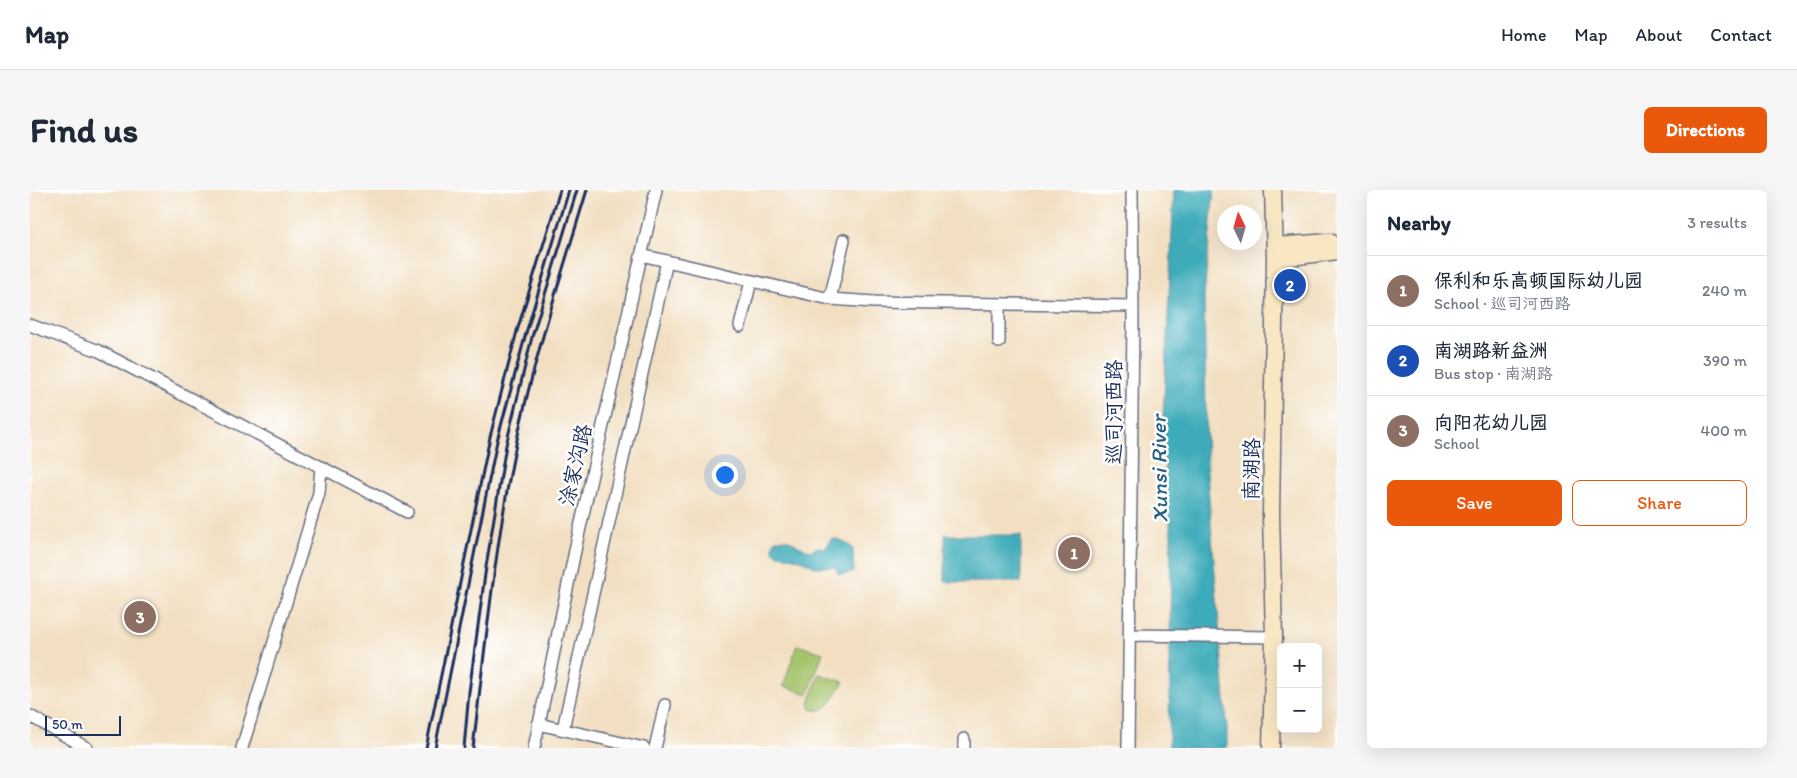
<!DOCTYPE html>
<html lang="en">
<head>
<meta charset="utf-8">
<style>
	body { margin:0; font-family:Itim,"LXGW WenKai TC",sans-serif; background:#f6f6f7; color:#1f2937 }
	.controls { position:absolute; right:15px; bottom:15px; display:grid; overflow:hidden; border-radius:8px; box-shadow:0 5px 20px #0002 }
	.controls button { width:45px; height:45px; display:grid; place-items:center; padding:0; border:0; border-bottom:1px solid #e0e1e3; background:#fff; color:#1f2937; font:25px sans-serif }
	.compass { position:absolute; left:1187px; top:15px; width:45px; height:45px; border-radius:50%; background:#fff; box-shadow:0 5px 20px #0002; rotate:355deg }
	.scale { position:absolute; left:15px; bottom:12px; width:76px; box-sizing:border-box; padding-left:5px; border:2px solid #1b2f5e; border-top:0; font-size:14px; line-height:18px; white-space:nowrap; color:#1b2f5e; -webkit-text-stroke:4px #fff; paint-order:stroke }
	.you { position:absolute; left:694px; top:284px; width:18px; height:18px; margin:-12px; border:4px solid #fff; border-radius:50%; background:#1a73e8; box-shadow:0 0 0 8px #1a73e833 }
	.badge { display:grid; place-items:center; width:32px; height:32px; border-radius:50%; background:#ea580c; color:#fff; font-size:16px; font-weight:700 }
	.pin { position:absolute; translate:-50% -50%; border:2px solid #fff; box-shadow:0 1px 5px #0006 }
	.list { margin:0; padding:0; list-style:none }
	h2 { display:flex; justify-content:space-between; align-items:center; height:65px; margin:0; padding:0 20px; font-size:21px }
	h2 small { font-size:16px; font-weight:400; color:#747a83 }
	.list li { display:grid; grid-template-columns:32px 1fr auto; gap:15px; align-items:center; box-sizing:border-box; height:70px; padding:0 20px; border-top:1px solid #e0e1e3 }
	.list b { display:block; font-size:19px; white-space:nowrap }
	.list p { margin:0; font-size:16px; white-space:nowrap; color:#747a83 }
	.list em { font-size:16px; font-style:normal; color:#747a83 }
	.actions { display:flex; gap:10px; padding:15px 20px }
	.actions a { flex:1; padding:11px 0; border:1px solid #ea580c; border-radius:8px; text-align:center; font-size:18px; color:#ea580c }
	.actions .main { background:#ea580c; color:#fff }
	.map { position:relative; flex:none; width:1307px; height:558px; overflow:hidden; border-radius:8px }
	header { display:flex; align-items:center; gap:30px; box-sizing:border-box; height:70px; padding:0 25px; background:#fff; border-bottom:1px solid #e0e1e3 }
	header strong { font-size:24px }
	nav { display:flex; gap:28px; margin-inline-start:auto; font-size:18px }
	.intro { display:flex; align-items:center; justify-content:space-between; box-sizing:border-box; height:120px; padding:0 30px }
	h1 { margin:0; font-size:35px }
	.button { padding:12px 22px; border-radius:8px; background:#ea580c; color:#fff; font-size:18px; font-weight:700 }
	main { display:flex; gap:30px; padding:0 30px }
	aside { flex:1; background:#fff; border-radius:8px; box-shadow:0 5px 20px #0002 }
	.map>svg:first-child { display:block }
	.green { fill:#a5c46c; stroke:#607a65 }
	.water { fill:#3cabb9; stroke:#2c6d8c }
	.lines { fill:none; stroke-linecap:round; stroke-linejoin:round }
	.street-casing { stroke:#666d81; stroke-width:14 }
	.secondary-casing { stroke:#666d81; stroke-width:19 }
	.street { stroke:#fff; stroke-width:11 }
	.secondary { stroke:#f9e7c3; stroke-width:16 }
	.rail { stroke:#1b2f5e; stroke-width:3 }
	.labels { text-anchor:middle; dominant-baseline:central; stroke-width:5; stroke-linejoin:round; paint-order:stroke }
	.street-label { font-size:21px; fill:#1b2f5e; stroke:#fff }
	.water-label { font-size:22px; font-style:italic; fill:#286182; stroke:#fff }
</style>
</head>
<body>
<header>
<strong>Map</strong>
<nav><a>Home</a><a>Map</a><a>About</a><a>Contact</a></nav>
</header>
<div class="intro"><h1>Find us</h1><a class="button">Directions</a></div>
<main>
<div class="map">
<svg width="1307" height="558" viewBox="0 0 1307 558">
	<rect width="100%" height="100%" fill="#fff"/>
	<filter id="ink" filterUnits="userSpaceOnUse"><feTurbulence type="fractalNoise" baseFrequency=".02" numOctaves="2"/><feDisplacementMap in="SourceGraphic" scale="10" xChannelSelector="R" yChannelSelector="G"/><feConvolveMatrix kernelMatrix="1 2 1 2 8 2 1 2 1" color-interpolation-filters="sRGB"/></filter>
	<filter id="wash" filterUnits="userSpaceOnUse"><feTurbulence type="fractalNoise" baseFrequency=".0096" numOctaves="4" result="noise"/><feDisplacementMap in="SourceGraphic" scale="20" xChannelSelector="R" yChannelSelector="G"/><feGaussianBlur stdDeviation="1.12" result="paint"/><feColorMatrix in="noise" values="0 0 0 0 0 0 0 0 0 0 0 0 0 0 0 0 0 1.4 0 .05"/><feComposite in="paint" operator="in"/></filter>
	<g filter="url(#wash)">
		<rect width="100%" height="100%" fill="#f2dfc1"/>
		<path class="green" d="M767 455 793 463 778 504 753 496Z
			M789 484 814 492C806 503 798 526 781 519L779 513Z"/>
		<path class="water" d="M1144 0H1184L1174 106 1177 283 1197 535V558H1139L1141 344 1132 250Z
			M915 345H991V392H915Z
			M754 349 762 351 768 356 781 361 788 357 796 358 801 349C810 348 817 353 823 359L824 382 811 385 808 383 805 377H785L769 369 749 365 743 361V354L746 350Z"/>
	</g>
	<g filter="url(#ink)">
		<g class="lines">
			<g class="street-casing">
				<path id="street" d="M611 65 800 109 844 112 1103 116
					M800 109 814 50
					M0 135 69 161 377 322
					M710 136 721 91
					M969 152V114
					M1100 445 1244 447
					M0 526 57 558
					M508 534 614 558
					M533 539 637 71
					M212 558 289 303 291 277
					M504 558 547 351 626 0
					M625 558 635 515
					M934 558V549
					M1098 558 1103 132 1102 0"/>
			</g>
			<g class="secondary-casing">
				<path id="secondary" d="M1245 56 1300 52
					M1245 69 1307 61
					M1241 558 1244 447 1241 324 1245 69 1243 0"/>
			</g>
			<use href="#street" class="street"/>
			<use href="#secondary" class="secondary"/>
			<path class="rail" d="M396 558 460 247 487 141 530 0
				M405 558 467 251 496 143 539 0
				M434 558 439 502 456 377 476 255 502 147 547 0
				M443 558C455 458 465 357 485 259 503 171 531 86 557 0"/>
		</g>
	</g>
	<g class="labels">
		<g class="street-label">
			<text transform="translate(1083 222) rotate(-90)">巡司河西路</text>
			<text transform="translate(545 275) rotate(-77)">涂家沟路</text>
			<text transform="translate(1221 279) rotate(-89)">南湖路</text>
		</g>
		<g class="water-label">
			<text transform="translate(1129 279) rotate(-91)">Xunsi River</text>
		</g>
	</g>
</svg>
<div class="controls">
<button>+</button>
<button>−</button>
</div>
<svg class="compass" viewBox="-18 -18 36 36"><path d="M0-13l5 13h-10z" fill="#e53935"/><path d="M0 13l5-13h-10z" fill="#747a83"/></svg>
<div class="scale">50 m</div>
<div class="you"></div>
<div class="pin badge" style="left:1044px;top:363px;background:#8d6e63">1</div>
<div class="pin badge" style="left:1260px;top:95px;background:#1a4fb4">2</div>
<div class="pin badge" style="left:110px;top:427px;background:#8d6e63">3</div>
</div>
<aside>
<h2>Nearby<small>3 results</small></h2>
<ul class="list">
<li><span class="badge" style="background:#8d6e63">1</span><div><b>保利和乐高顿国际幼儿园</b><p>School · 巡司河西路</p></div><em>240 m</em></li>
<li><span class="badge" style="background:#1a4fb4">2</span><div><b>南湖路新益洲</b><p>Bus stop · 南湖路</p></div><em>390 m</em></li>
<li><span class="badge" style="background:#8d6e63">3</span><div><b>向阳花幼儿园</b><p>School</p></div><em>400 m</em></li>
</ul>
<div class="actions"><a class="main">Save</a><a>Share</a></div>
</aside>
</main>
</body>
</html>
